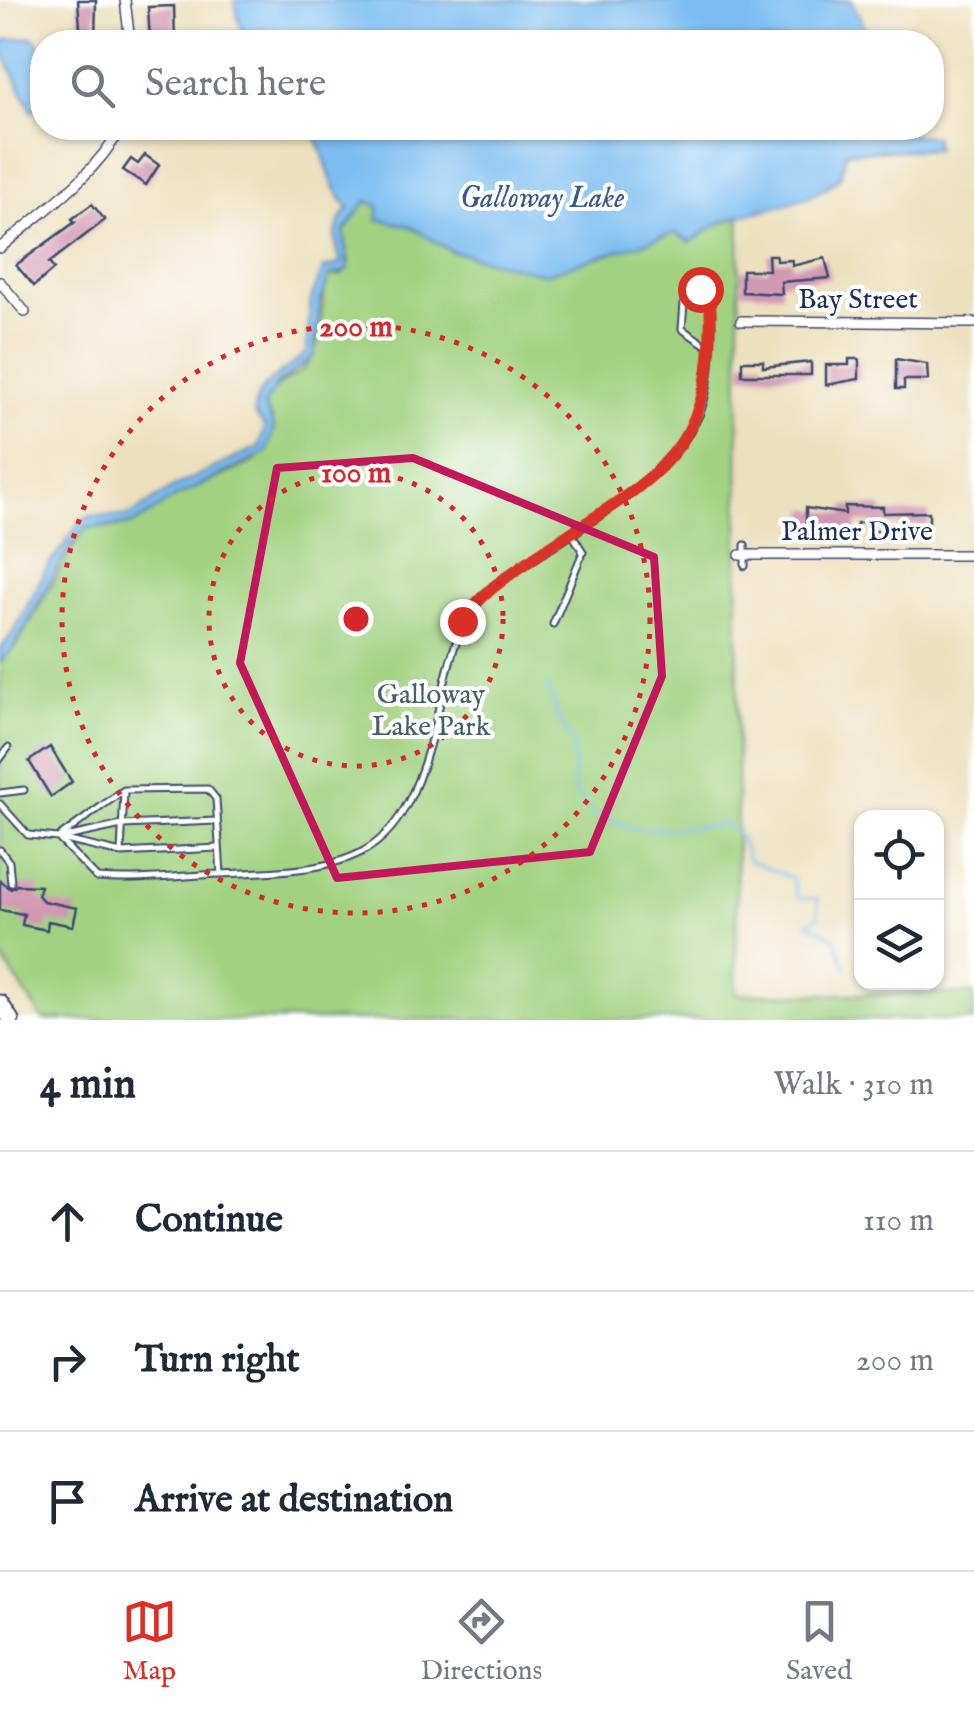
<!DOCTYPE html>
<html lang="en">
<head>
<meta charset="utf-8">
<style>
	body { margin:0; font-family:"IM FELL English",serif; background:#f6f6f7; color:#1f2937 }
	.controls { position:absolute; right:30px; bottom:30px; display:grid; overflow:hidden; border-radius:20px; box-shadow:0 2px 8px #0004 }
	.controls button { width:90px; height:90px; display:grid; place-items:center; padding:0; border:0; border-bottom:2px solid #e0e1e3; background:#fff; color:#1f2937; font:50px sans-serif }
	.stop { position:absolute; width:30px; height:30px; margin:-22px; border:8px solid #d93025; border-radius:50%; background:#fff }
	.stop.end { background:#d93025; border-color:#fff; box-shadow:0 2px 10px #0008 }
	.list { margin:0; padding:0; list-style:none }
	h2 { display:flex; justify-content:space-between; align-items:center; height:130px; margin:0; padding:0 40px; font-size:42px }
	h2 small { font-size:32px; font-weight:400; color:#747a83 }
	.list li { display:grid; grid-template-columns:65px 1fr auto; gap:30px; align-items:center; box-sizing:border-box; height:140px; padding:0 40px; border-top:2px solid #e0e1e3 }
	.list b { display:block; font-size:38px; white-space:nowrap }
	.list em { font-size:32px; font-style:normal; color:#747a83 }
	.icon { flex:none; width:55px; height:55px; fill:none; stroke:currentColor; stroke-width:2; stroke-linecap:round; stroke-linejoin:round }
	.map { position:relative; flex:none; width:974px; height:1020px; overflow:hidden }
	.search { position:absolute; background:#fff; box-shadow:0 2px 8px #0004; left:30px; right:30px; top:30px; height:110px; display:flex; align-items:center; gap:25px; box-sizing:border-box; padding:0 35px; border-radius:40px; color:#747a83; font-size:38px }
	.sheet { height:550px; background:#fff }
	nav { display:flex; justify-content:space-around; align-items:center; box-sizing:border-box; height:140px; border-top:2px solid #e0e1e3; background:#fff; font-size:28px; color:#747a83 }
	nav a { display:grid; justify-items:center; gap:5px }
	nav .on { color:#d93025 }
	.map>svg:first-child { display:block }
	.green { fill:#a2d281; stroke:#5e8070; stroke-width:2.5 }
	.water { fill:#7cbdf1; stroke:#4c76a8; stroke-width:2.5 }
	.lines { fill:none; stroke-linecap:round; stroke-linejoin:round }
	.stream { stroke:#7cbdf1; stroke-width:2.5 }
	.building { fill:#d197b3 }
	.service-casing { stroke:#3a4a6c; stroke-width:9 }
	.minor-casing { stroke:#3a4a6c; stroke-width:12 }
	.primary-casing { stroke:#3a4a6c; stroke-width:19 }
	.service { stroke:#fff; stroke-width:5 }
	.minor { stroke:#fff; stroke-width:9 }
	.primary { stroke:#fff; stroke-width:15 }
	.route { stroke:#d93025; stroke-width:12 }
	.marked { fill:none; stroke:#c2185b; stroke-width:8; stroke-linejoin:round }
	.ring { fill:none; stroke:#d62828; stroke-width:5; stroke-dasharray:5 10 }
	.labels { text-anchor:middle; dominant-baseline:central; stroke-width:8; stroke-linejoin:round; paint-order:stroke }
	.street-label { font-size:28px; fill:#1b2f5e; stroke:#fff }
	.park-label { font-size:28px; fill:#446068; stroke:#fff }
	.water-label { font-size:30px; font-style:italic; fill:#385a8a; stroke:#fff }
	.centre { fill:#d62828; stroke:#fff; stroke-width:5 }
	.ring-label { font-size:30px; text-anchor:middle; font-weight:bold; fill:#d62828; stroke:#fff; stroke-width:8; stroke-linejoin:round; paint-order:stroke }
</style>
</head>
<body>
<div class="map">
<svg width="974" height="1020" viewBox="0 0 974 1020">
	<rect width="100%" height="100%" fill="#fff"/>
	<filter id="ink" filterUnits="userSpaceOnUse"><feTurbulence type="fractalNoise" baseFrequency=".01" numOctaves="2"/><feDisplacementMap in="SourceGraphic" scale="20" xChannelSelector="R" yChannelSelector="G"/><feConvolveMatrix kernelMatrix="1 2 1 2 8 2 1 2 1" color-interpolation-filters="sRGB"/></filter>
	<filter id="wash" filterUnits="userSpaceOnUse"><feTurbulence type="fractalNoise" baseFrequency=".0048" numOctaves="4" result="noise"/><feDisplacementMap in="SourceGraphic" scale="40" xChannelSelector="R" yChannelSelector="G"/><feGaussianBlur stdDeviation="2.25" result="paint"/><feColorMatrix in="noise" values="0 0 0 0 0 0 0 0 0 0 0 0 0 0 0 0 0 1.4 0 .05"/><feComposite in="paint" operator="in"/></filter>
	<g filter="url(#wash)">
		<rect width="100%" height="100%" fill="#ece0be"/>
		<path class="green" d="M740 128 736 994H974V1020H43L0 955V663L18 643 82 532 93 525 111 528 134 524 177 496 254 462 268 443 272 420 264 406C278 375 297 381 309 362 325 339 318 303 329 276L342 275 349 263 344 232 366 201 379 206Z"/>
		<path class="water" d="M234 0H851L872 42H245Z
			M33 37 42 49V107L32 111 0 46 7 40Z
			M311 128H865L866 134 934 136 936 149 846 152 840 177C802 210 759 205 716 225 706 229 700 238 690 242L675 233 544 274 451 251 409 226 378 219 379 206 366 201 344 232 348 270 329 276 320 302 314 356 276 385 264 406 274 427 267 452 177 496 134 524 87 528C48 565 37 624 0 663V650L15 630 47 568 82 520 91 516H130L172 488 259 447 265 427 254 413C258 377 286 375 306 352L311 300 323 269 341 263C334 238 332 231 349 207 327 188 327 152 311 128Z"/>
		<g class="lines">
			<path class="stream" d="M547 684 558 719 573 743 574 792 594 814 639 830 726 825 741 838 748 860 793 879 797 898 818 899V917L808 923 836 939 846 969"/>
		</g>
		<g id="blocks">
			<path class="building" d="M78 0H96L95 42H81Z
				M174 6 175 42H150L148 7Z
				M145 155 159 165 146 185 123 170 131 159 138 164Z
				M92 204 105 220 49 263 54 269 34 286 16 265 75 222 72 219Z
				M768 255H776V261L792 260V266L825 258 830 278 781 282 782 294 742 292V270H769Z
				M849 359H859V379L826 385V365H849Z
				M896 359 927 364 928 380H904V389H896Z
				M742 361H763V367L811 362V375H742Z
				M845 506 883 507V513L929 512V526L883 524V531H873V523H857L856 531 806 530V508L845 514Z
				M50 747 72 782 51 797 29 761Z
				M0 881 11 889 17 885 40 886 38 895 43 901 77 908 73 926 48 921 47 930 22 925 24 914 0 910Z"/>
		</g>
	</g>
	<g filter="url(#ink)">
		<use href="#blocks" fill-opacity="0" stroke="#3a4a6c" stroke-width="2.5"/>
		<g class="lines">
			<g class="service-casing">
				<path id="service" d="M745 566V545
					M553 624 583 552 571 532
					M0 759 8 748
					M0 793 24 790
					M0 804 28 835 58 838 97 878C138 881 179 876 220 874 361 869 402 863 437 716 449 666 454 622 493 586 554 544 672 481 700 413 713 380 712 333 710 298L700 289 685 290 682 329 709 347
					M58 838 124 790 208 789 216 799 221 874
					M61 838 122 825 217 821
					M61 839 121 853 218 848
					M0 850 9 862 11 883
					M121 853 124 791"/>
			</g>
			<g class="minor-casing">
				<path id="minor" d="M125 0 130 42
					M0 248C42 212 94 177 121 128
					M0 282 25 312
					M741 321 974 323
					M740 555H974"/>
			</g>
			<g class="primary-casing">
				<path id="primary" d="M0 1003 11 1020"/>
			</g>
			<use href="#service" class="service"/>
			<use href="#minor" class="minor"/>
			<use href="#primary" class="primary"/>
		</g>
	</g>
	<g class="lines" filter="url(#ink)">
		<path class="route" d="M462 621C481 593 508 576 536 556 654 476 718 458 710 298L700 289"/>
	</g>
	<path class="marked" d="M413 458 654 557 662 676 590 852 337 878 240 663 277 468Z"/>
	<g class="ring">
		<circle cx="356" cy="619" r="147"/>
		<circle cx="356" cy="619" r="294"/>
	</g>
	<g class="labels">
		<g class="street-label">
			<text x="858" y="300">Bay Street</text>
			<text x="857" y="532">Palmer Drive</text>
		</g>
		<g class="park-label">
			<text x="431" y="695">Galloway<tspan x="431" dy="32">Lake Park</tspan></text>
		</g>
		<g class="water-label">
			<text x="542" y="199">Galloway Lake</text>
		</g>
	</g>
	<circle cx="356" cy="619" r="15" class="centre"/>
	<g class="ring-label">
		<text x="356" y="336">200 m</text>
		<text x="356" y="482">100 m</text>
	</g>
</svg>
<div class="controls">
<button><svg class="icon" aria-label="locate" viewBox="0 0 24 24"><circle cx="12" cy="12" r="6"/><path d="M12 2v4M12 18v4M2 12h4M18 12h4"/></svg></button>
<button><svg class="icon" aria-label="layers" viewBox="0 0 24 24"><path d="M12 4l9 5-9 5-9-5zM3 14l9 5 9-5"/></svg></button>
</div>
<div class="stop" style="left:700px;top:289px"></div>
<div class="stop end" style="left:462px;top:621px"></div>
<div class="search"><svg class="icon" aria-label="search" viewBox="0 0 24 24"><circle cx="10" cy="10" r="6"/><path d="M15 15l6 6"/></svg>Search here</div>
</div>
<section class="sheet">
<h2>4 min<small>Walk · 310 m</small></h2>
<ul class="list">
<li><svg class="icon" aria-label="ahead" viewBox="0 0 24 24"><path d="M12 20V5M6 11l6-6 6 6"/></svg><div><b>Continue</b></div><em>110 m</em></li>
<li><svg class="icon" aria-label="right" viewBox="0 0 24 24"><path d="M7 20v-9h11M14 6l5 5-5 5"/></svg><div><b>Turn right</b></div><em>200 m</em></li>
<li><svg class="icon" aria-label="arrive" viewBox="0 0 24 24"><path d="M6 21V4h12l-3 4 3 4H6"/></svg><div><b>Arrive at destination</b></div></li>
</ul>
</section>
<nav>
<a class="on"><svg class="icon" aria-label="map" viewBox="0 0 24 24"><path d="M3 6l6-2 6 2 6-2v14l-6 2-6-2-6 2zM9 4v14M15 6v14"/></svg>Map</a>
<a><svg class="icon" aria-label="directions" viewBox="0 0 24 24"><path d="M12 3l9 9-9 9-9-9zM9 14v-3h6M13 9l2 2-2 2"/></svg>Directions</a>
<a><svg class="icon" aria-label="saved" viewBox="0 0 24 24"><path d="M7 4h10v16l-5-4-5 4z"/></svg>Saved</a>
</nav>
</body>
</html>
